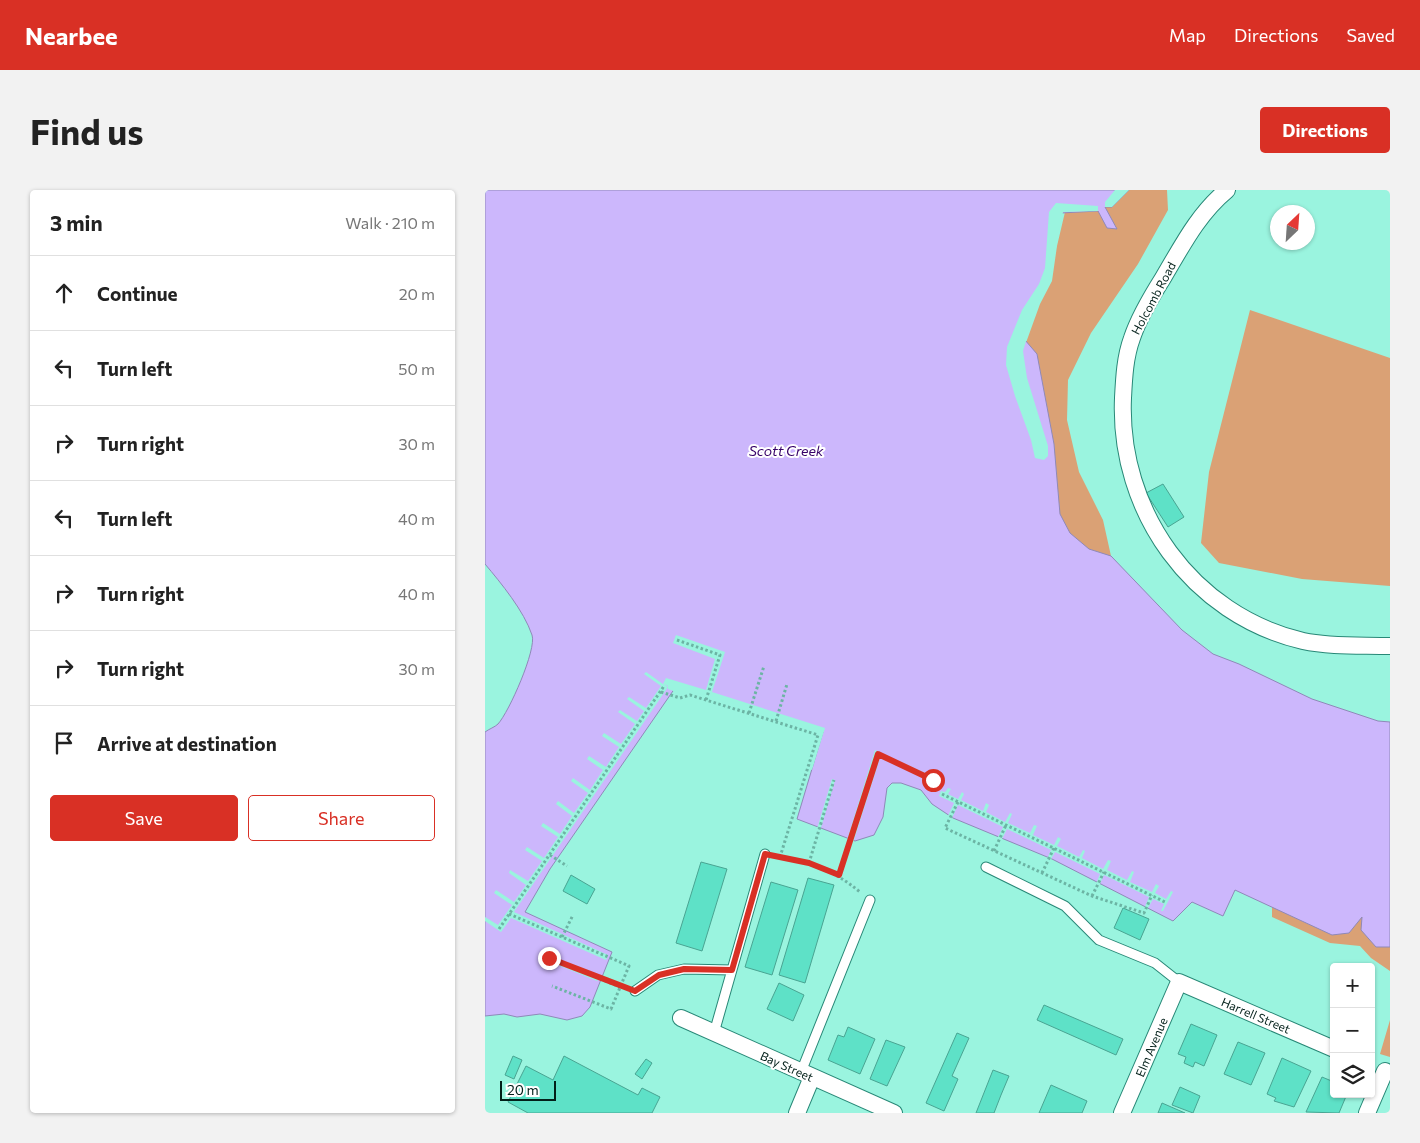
<!DOCTYPE html>
<html lang="en">
<head>
<meta charset="utf-8">
<style>
	body { margin:0; font-family:Commissioner,sans-serif; background:#f2f2f2; color:#222 }
	.controls { position:absolute; right:15px; bottom:15px; display:grid; overflow:hidden; border-radius:5px; box-shadow:0 1px 4px #0004 }
	.controls button { width:45px; height:45px; display:grid; place-items:center; padding:0; border:0; border-bottom:1px solid #e0e0e0; background:#fff; color:#222; font:25px sans-serif }
	.compass { position:absolute; left:785px; top:15px; width:45px; height:45px; border-radius:50%; background:#fff; box-shadow:0 1px 4px #0004; rotate:25deg }
	.scale { position:absolute; left:15px; bottom:12px; width:56px; box-sizing:border-box; padding-left:5px; border:2px solid #021f19; border-top:0; font-size:14px; line-height:18px; white-space:nowrap; color:#021f19; -webkit-text-stroke:4px #fff; paint-order:stroke }
	.stop { position:absolute; width:15px; height:15px; margin:-11px; border:4px solid #d93025; border-radius:50%; background:#fff }
	.stop.end { background:#d93025; border-color:#fff; box-shadow:0 1px 5px #0008 }
	.list { margin:0; padding:0; list-style:none }
	h2 { display:flex; justify-content:space-between; align-items:center; height:65px; margin:0; padding:0 20px; font-size:21px }
	h2 small { font-size:16px; font-weight:400; color:#767676 }
	.list li { display:grid; grid-template-columns:32px 1fr auto; gap:15px; align-items:center; box-sizing:border-box; height:75px; padding:0 20px; border-top:1px solid #e0e0e0 }
	.list b { display:block; font-size:19px; white-space:nowrap }
	.list em { font-size:16px; font-style:normal; color:#767676 }
	.actions { display:flex; gap:10px; padding:15px 20px }
	.actions a { flex:1; padding:11px 0; border:1px solid #d93025; border-radius:5px; text-align:center; font-size:18px; color:#d93025 }
	.actions .main { background:#d93025; color:#fff }
	.icon { flex:none; width:28px; height:28px; fill:none; stroke:currentColor; stroke-width:2; stroke-linecap:round; stroke-linejoin:round }
	.map { position:relative; flex:none; width:905px; height:923px; overflow:hidden; border-radius:5px }
	header { display:flex; align-items:center; gap:30px; box-sizing:border-box; height:70px; padding:0 25px; background:#d93025; color:#fff }
	header strong { font-size:24px }
	nav { display:flex; gap:28px; margin-inline-start:auto; font-size:18px }
	.intro { display:flex; align-items:center; justify-content:space-between; box-sizing:border-box; height:120px; padding:0 30px }
	h1 { margin:0; font-size:35px }
	.button { padding:12px 22px; border-radius:5px; background:#d93025; color:#fff; font-size:18px; font-weight:700 }
	main { display:flex; gap:30px; padding:0 30px }
	aside { flex:1; background:#fff; border-radius:5px; box-shadow:0 1px 4px #0004 }
	.map>svg:first-child { display:block }
	.green { fill:#daa175 }
	.water { fill:#ccb7fc; stroke:#8f89b8 }
	.pier { fill:#9af4df }
	.building { fill:#5ee1c7; stroke:#49a492 }
	.lines { fill:none; stroke-linecap:round; stroke-linejoin:round }
	.lane-casing { stroke:#288877; stroke-width:11 }
	.street-casing { stroke:#288877; stroke-width:18 }
	.path { stroke:#6cb4a4; stroke-width:3; stroke-dasharray:2.5 2.5; stroke-linecap:butt }
	.lane { stroke:#fff; stroke-width:9 }
	.street { stroke:#fff; stroke-width:16 }
	.route { stroke:#d93025; stroke-width:6 }
	.labels { text-anchor:middle; dominant-baseline:central; stroke-width:4; stroke-linejoin:round; paint-order:stroke }
	.street-label { font-size:12px; fill:#021f19; stroke:#fff }
	.water-label { font-size:14px; font-style:italic; fill:#360068; stroke:#fff }
</style>
</head>
<body>
<header>
<strong>Nearbee</strong>
<nav><a>Map</a><a>Directions</a><a>Saved</a></nav>
</header>
<div class="intro"><h1>Find us</h1><a class="button">Directions</a></div>
<main>
<aside>
<h2>3 min<small>Walk · 210 m</small></h2>
<ul class="list">
<li><svg class="icon" aria-label="ahead" viewBox="0 0 24 24"><path d="M12 20V5M6 11l6-6 6 6"/></svg><div><b>Continue</b></div><em>20 m</em></li>
<li><svg class="icon" aria-label="left" viewBox="0 0 24 24"><path d="M17 20v-9H6M10 6l-5 5 5 5"/></svg><div><b>Turn left</b></div><em>50 m</em></li>
<li><svg class="icon" aria-label="right" viewBox="0 0 24 24"><path d="M7 20v-9h11M14 6l5 5-5 5"/></svg><div><b>Turn right</b></div><em>30 m</em></li>
<li><svg class="icon" aria-label="left" viewBox="0 0 24 24"><path d="M17 20v-9H6M10 6l-5 5 5 5"/></svg><div><b>Turn left</b></div><em>40 m</em></li>
<li><svg class="icon" aria-label="right" viewBox="0 0 24 24"><path d="M7 20v-9h11M14 6l5 5-5 5"/></svg><div><b>Turn right</b></div><em>40 m</em></li>
<li><svg class="icon" aria-label="right" viewBox="0 0 24 24"><path d="M7 20v-9h11M14 6l5 5-5 5"/></svg><div><b>Turn right</b></div><em>30 m</em></li>
<li><svg class="icon" aria-label="arrive" viewBox="0 0 24 24"><path d="M6 21V4h12l-3 4 3 4H6"/></svg><div><b>Arrive at destination</b></div></li>
</ul>
<div class="actions"><a class="main">Save</a><a>Share</a></div>
</aside>
<div class="map">
<svg width="905" height="923" viewBox="0 0 905 923">
	<rect width="100%" height="100%" fill="#9af4df"/>
	<path class="green" d="M644 0H682L683 20 653 74 606 143 583 190 582 230 594 282 618 330 626 366 617 372 582 363 538 161 555 114 567 91 572 56 580 22 613 21 620 17H627Z
		M765 120 905 168V396L817 389 734 373 716 353 724 282Z
		M787 717 861 739 877 726 905 736V781L886 768 875 756 845 753 787 727Z
		M905 830V867L895 864Z"/>
	<path class="water" d="M0 0H644L627 17H620L632 39 622 38 613 21 576 23 568 67 534 143 552 164 569 254 575 324 585 343 604 359 626 366 697 440 728 464 754 474 827 509 893 531 905 532V757H891L876 740 877 727 864 743 847 745 750 700 738 726 707 712 688 731 567 669 468 628 447 614 436 600 416 593H407L402 598 398 627 389 645 370 651 312 629 338 542 190 498 65 679 40 722 127 762 105 817 97 826 82 830 55 824 32 827 19 824 0 826V542C4 539 10 537 13 534 24 522 52 459 47 445 39 421 16 393 0 374Z"/>
	<path class="pier" d="M630 0H644L627 17H620V12Z
		M571 13 613 16V21L578 22 566 85 537 142 542 148 538 161 542 188 563 256V266L559 270 550 268 546 250 530 206 521 175 522 157 537 120 554 94 560 78 564 22Z
		M191 445 240 462 227 502 340 538 327 580 325 579 335 544 191 502 183 499V496L179 494 183 497 29 722 123 765 121 770 26 728 16 742 0 731V727L13 735 27 715 9 703 11 700 29 712 41 695 24 683 25 680 43 691 57 671 40 660 42 657 59 668 73 647 56 636 58 633 75 644 87 626 71 614 73 611 89 623 103 603 86 591 88 588 105 600 118 580 102 569 104 566 121 577 134 557 117 546 119 543 136 554 150 534 133 522 135 520 152 531 159 521 142 509 144 507 161 518 176 496 159 484 161 482 178 494 181 488 221 500 230 469 188 453Z
		M390 560 451 588 449 593 395 568 368 653 362 650Z
		M347 589 350 590 335 641 332 639Z
		M463 598 466 599 463 604 473 609 477 602 479 604 476 610 498 621 501 613 504 615 501 622 520 632 525 623 527 624 523 633 545 643 549 635 552 636 548 645 569 655 573 647 576 649 572 656 594 667 598 660 600 661 597 668 618 679 623 670 626 671 622 680 642 690 647 681 649 682 645 692 667 702 671 694 674 696 670 703 681 709 686 701 688 702 678 721H676L679 714 668 709 662 720 659 719 664 707 619 685 614 696 611 694 615 684 570 662 565 671 562 669 566 660 522 639 516 651 512 649 518 637 473 615 466 630 462 628 469 613 454 606 456 601 460 602Z
		M63 765 115 785 112 791 61 770Z"/>
	<path class="building" d="M678 294 699 327 683 337 661 303Z
		M216 672 242 679 217 761 191 753Z
		M86 685 110 699 102 714 78 701Z
		M323 688 349 695 320 793 294 785Z
		M286 692 313 700 287 785 260 777Z
		M638 718 664 729 655 750 629 738Z
		M294 793 319 805 308 831 282 819Z
		M559 815 638 849 631 865 552 830Z
		M706 834 732 845 719 876 710 872 708 877 699 873 701 867 693 864Z
		M363 837 390 849 375 884 343 870 353 845 359 847Z
		M472 843 484 848 467 886 473 889 459 921 441 913Z
		M401 850 420 857 402 896 385 889Z
		M753 852 780 863 766 895 739 884Z
		M28 866 37 870 29 889 20 885Z
		M79 866 153 905 157 898 175 907 167 923H43L23 912 41 876 68 890Z
		M797 868 826 881 809 917 789 911 791 908 782 904Z
		M161 869 167 873 157 889 150 884Z
		M508 880 524 886 516 905 509 923H491Z
		M837 887 849 892V904H862L854 923 821 922Z
		M566 895 602 911 597 923H554Z
		M695 897 715 906 708 923 687 915Z
		M677 913 700 923H673Z"/>
	<g class="lines">
		<g class="lane-casing">
			<path id="lane" d="M501 677 580 716 614 750 670 773 694 792
				M150 801 173 785 199 779 247 780
				M229 843 280 664
				M316 882 385 710"/>
		</g>
		<g class="street-casing">
			<path id="street" d="M742 0C713 24 697 56 678 88 666 107 654 127 647 148 640 167 639 188 638 208 633 321 707 425 818 451 846 457 877 455 905 456
				M196 828 409 923
				M312 923 327 887
				M637 923 694 792 849 859
				M882 923 900 881"/>
		</g>
		<path class="path" d="M192 450 235 465 221 510
			M176 502 195 508 205 505 333 545 295 667H293
			M264 523 279 476
			M291 531 302 494
			M457 604 680 712
			M473 612 460 638 607 706 659 723 667 705
			M509 661 521 635
			M65 665 82 676
			M295 667C330 674 348 680 375 702
			M324 673 349 590
			M557 683 569 658
			M354 685 393 564 449 590
			M607 706 619 682
			M24 724 144 776 126 819 67 796
			M14 739 179 496
			M77 747 88 725
			M64 768 135 797"/>
		<use href="#lane" class="lane"/>
		<use href="#street" class="street"/>
	</g>
	<g class="lines">
		<path class="route" d="M64 768 150 801 174 785 199 779 247 780 280 664 324 673 354 685 393 564 448 590"/>
	</g>
	<g class="labels">
		<g class="street-label">
			<text transform="translate(668 108) rotate(-62)">Holcomb Road</text>
			<text transform="translate(771 825) rotate(23)">Harrell Street</text>
			<text transform="translate(666 857) rotate(-67)">Elm Avenue</text>
			<text transform="translate(302 876) rotate(24)">Bay Street</text>
		</g>
		<g class="water-label">
			<text x="301" y="260">Scott Creek</text>
		</g>
	</g>
</svg>
<div class="controls">
<button>+</button>
<button>−</button>
<button><svg class="icon" aria-label="layers" viewBox="0 0 24 24"><path d="M12 4l9 5-9 5-9-5zM3 14l9 5 9-5"/></svg></button>
</div>
<svg class="compass" viewBox="-18 -18 36 36"><path d="M0-13l5 13h-10z" fill="#e53935"/><path d="M0 13l5-13h-10z" fill="#767676"/></svg>
<div class="scale">20 m</div>
<div class="stop" style="left:448px;top:590px"></div>
<div class="stop end" style="left:64px;top:768px"></div>
</div>
</main>
</body>
</html>
